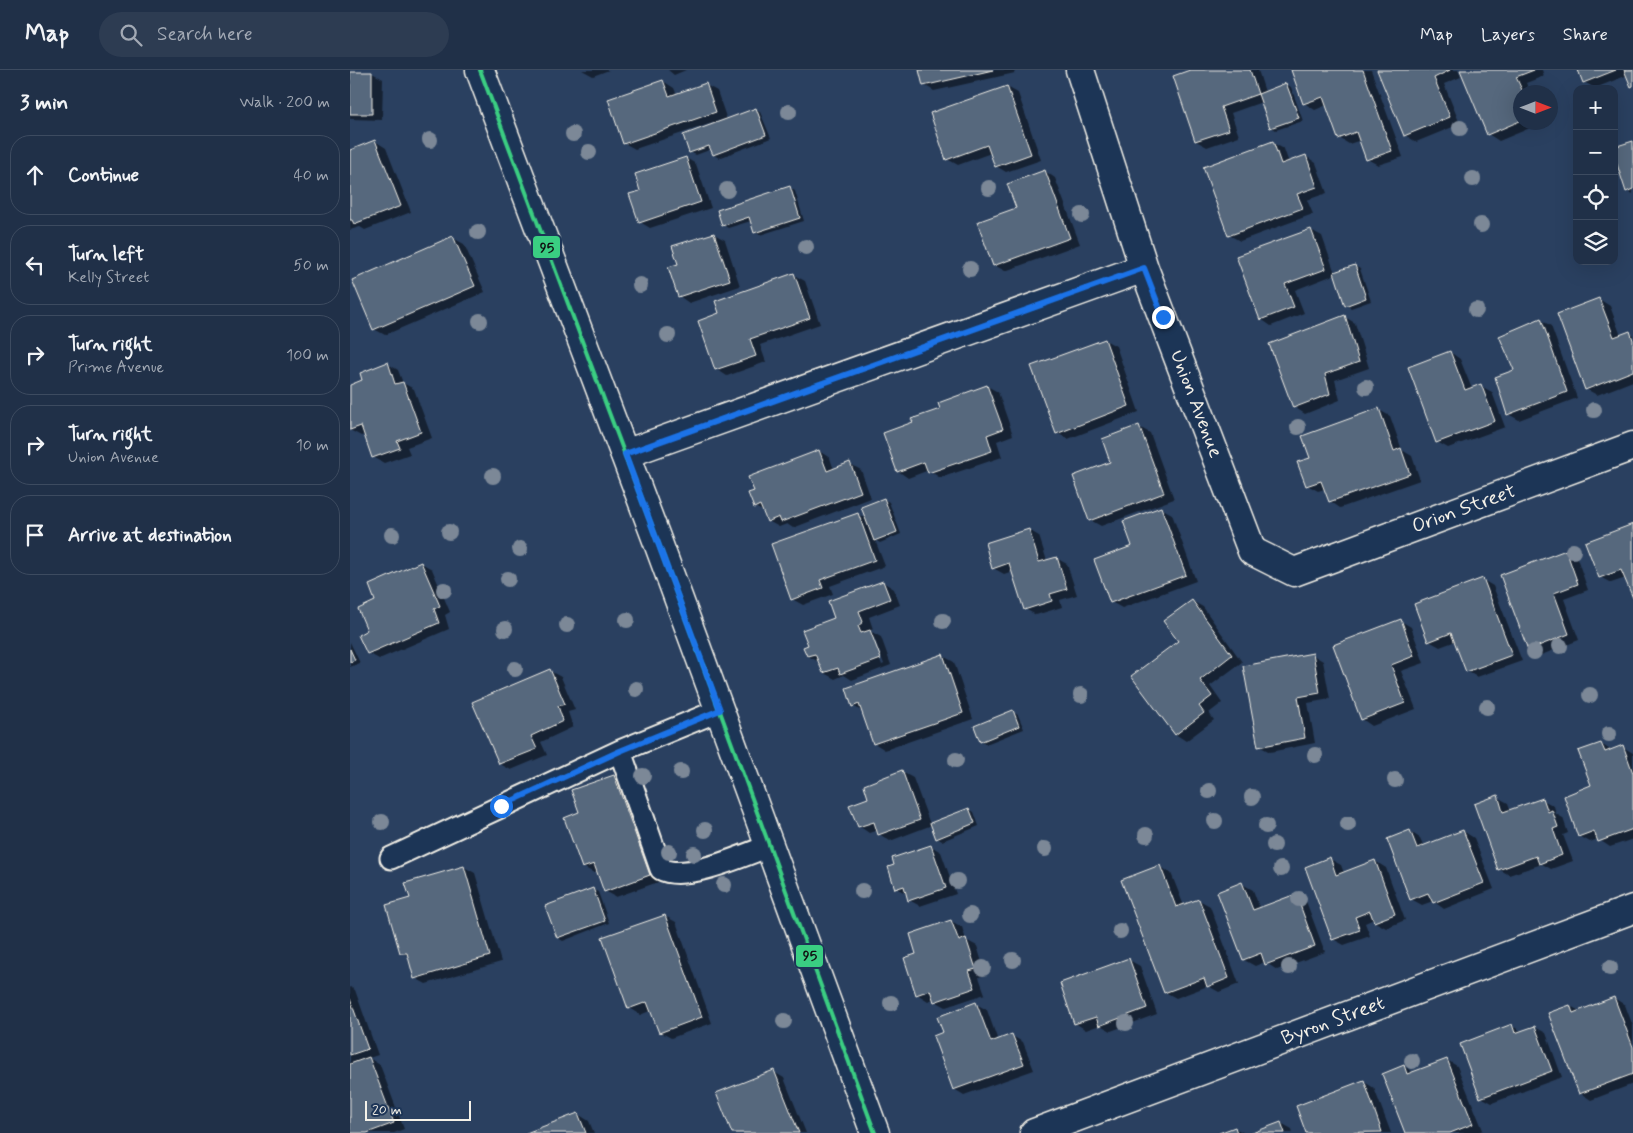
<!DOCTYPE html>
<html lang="en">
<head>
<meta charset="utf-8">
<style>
	body { margin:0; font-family:Mynerve,sans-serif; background:#2d3c52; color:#f1f3f6 }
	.controls { position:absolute; right:15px; top:15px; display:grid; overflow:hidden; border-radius:10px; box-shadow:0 5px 20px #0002 }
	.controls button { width:45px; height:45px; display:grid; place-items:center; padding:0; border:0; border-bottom:1px solid #3d4b60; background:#203048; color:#f1f3f6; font:25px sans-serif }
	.compass { position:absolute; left:1163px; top:15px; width:45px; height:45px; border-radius:50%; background:#203048; box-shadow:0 5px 20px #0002; rotate:90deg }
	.scale { position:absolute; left:15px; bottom:12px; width:106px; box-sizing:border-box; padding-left:5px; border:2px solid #f4f1e8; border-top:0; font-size:14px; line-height:18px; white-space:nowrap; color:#f4f1e8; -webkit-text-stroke:4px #1d3557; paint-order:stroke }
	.stop { position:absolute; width:15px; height:15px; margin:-11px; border:4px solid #1a73e8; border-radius:50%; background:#fff }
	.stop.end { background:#1a73e8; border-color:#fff; box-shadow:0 1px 5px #0008 }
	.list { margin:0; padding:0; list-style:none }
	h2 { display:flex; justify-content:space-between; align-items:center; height:65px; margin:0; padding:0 20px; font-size:21px }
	h2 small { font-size:16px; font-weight:400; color:#a2a9b4 }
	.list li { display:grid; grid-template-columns:32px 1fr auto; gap:15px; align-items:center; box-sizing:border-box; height:80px; margin:0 10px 10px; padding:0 10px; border:1px solid #3d4b60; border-radius:20px }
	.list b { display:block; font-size:19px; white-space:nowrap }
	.list p { margin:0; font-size:16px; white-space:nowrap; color:#a2a9b4 }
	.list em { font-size:16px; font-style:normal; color:#a2a9b4 }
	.icon { flex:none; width:28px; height:28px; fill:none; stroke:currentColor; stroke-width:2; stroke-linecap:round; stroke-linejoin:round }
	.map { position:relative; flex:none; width:1283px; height:1063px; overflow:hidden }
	header { display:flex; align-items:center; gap:30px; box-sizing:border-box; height:70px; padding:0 25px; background:#203048; border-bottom:1px solid #3d4b60 }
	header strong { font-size:24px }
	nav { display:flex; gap:28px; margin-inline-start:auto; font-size:18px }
	.search { width:350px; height:45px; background:#2d3c52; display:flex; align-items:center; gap:12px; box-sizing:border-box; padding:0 18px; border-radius:28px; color:#a2a9b4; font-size:19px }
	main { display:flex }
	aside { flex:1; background:#203048 }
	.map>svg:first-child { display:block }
	.shadow { fill:#0007; fill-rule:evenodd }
	.building { fill:#56677d; stroke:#f4f1e8 }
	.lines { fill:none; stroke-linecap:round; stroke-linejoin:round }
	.lane-casing { stroke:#f4f1e8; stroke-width:25 }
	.street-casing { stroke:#f4f1e8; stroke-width:31 }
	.secondary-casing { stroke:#f4f1e8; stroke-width:31 }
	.lane { stroke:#1d3557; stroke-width:21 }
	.street { stroke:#1d3557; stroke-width:28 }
	.secondary { stroke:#1d3557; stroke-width:28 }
	.bus-1-casing { stroke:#1d3557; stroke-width:8 }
	.bus-1 { stroke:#3ace82; stroke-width:4 }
	.tree { fill:#7c8897 }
	.route { stroke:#1a73e8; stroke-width:6 }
	.labels { text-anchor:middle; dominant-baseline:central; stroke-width:4; stroke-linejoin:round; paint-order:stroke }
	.street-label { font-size:20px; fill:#f4f1e8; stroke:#1d3557 }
	.line-badge { stroke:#1d3557; stroke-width:2 }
	.pale-badge-label { font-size:14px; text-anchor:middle; font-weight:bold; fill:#111 }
</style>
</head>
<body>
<header>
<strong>Map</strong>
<div class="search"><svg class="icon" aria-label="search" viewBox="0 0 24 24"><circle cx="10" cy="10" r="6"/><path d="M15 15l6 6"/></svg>Search here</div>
<nav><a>Map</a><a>Layers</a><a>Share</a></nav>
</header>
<main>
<aside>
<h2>3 min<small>Walk · 200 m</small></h2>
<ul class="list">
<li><svg class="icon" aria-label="ahead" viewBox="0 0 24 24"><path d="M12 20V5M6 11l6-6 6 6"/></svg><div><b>Continue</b></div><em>40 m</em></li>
<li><svg class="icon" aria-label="left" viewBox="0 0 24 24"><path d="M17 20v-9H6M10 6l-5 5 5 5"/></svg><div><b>Turn left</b><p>Kelly Street</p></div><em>50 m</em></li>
<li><svg class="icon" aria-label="right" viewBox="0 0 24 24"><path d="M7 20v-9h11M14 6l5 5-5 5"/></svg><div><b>Turn right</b><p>Prime Avenue</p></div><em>100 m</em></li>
<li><svg class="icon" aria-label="right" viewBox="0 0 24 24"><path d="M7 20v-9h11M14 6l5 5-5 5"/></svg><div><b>Turn right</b><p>Union Avenue</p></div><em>10 m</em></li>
<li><svg class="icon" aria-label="arrive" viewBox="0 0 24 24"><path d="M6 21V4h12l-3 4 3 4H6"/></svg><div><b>Arrive at destination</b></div></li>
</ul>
</aside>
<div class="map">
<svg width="1283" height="1063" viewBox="0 0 1283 1063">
	<rect width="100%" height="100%" fill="#2a4060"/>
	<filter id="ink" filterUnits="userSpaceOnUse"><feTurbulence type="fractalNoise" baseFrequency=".02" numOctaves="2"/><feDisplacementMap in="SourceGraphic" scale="10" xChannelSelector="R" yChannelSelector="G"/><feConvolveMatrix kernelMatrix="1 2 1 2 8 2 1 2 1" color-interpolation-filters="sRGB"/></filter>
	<g filter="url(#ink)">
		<path class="shadow" d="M232 0H259L243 6Z
			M318 0H336L324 5Z
			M570 0H664L665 3 584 21 574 15Z
			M844 0H908L915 22 936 14 941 17 953 51 926 60 921 57 912 32 881 43 889 66 857 77 846 71Z
			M942 0H1021L1053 87 1028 95 1017 89 1011 70 999 74 989 68 977 35 965 40 954 33Z
			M1029 0H1108L1111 7 1094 14 1110 54 1066 72 1055 65Z
			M1112 0H1192L1194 6 1176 13 1180 22H1170V52L1192 53 1149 71 1138 64Z
			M1230 0H1283V17L1278 5 1245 18 1234 12Z
			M0 3H22L33 9 32 50 0 49Z
			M313 11 324 18 327 25 356 15 367 21 377 50 405 39 410 42 421 68 369 88 364 85 362 79 346 85 340 82 375 51 374 49 285 79 274 73Z
			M657 17 668 23 691 90 656 102 646 96 641 83 608 95 597 89Z
			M25 71 36 78 61 142 15 160 10 157 0 160V81Z
			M923 73 934 79 939 93 956 86 966 93 977 123 957 130 963 144 890 171 879 165Z
			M1283 73V124L1277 121Z
			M336 88 346 94 361 138 300 158 290 152Z
			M695 101 705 108 730 174 655 201 644 195 667 138Z
			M440 118 445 121 454 151 410 165 405 162 401 151 378 158 373 155Z
			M961 160 972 166 985 203 1005 196 1010 199 1021 231 1001 238 996 235 986 204 945 220 954 243 921 256 911 249Z
			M364 164 375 170 390 216 339 233 329 226V195Z
			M103 168 114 174 135 222 35 265 24 259Z
			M444 205 455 211 470 254 410 275 416 292 377 306 366 299 370 244Z
			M1249 229 1260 236 1271 266 1280 263 1283 265V311L1247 325 1236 319Z
			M995 247 1005 253 1019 298 985 310 990 330 955 344 944 337Z
			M1191 250 1201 256 1227 328 1169 350 1158 344 1166 301Z
			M755 270 766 276 789 342 718 369 707 363Z
			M1100 282 1110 289 1122 319 1131 316 1142 322 1155 357 1098 378 1087 372Z
			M38 294 48 300 53 313 64 319 82 368 57 377 60 384 34 393 23 387 15 365 11 366 0 360V316L14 311Z
			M637 316 648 322 663 365 647 371 652 387 590 408 579 400 558 408 548 401 564 353Z
			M1029 340 1040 346 1052 380 1062 386 1070 410 990 438 980 431 975 419 968 421 957 415 961 388Z
			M789 357 800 363 824 429 751 456 740 450 762 393Z
			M469 381 480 388 484 400 500 394 511 400 521 428 443 458 437 454 429 457 418 451 414 442 405 437Z
			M534 429 539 432 551 464 530 473 525 470 535 496 480 516 483 524 453 535 442 529 508 444 518 450Z
			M811 438 822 444 846 511 772 538 761 532 784 477Z
			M1283 456V525L1276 508 1261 513 1250 507Z
			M679 460 689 466 697 491 706 488 717 494 727 525 710 530 712 537 686 545 675 539 663 501 654 504 643 498Z
			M1216 482 1227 488 1238 520 1214 529 1229 570 1189 586 1179 580Z
			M71 493 82 499 100 542 95 545 99 559 29 589 18 583 19 560 27 532Z
			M1133 510 1143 516 1172 591 1127 607 1117 601 1106 571 1090 577 1079 571Z
			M533 512 544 519 550 535 519 547 523 559 520 561 531 567 541 595 502 610 494 605 485 609 474 603 469 592 458 586 460 576 486 549ZM522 568H524L534 594 532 595Z
			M842 531 853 537 892 592 860 616 872 633 859 643 864 650 836 671 825 664 830 571Z
			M1051 551 1061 557 1074 593 1051 601 1066 639 1022 656 1012 649Z
			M0 572 10 593 0 597Z
			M963 585 973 591 980 629 958 633 965 673 920 682 909 676Z
			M593 586 604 592 623 649 535 680 524 673 513 642 503 636Z
			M200 601 211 607 225 640 218 642 223 657 191 672 197 685 161 700 150 694Z
			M663 642 668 645 674 659 636 674 631 671Z
			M1251 674 1262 681 1273 677 1283 683V769L1260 777 1248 769 1240 772 1229 766Z
			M552 702 563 708 580 754 619 739 624 742 629 756 592 771 587 768 582 755 540 771 529 764 528 760 519 763 509 756 520 729Z
			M264 706 275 712 311 811 266 827 255 821 249 802 244 803 233 797 231 743Z
			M1147 727 1158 733 1161 741 1193 730 1204 736 1206 744 1213 748 1218 763 1213 765 1223 791 1201 799 1192 794 1159 805 1149 799Z
			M1059 761 1070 768 1074 777 1113 761 1124 768 1144 819 1094 839 1083 831 1072 835 1061 829Z
			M581 776 591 782 606 824 570 836 559 830 557 824 546 818Z
			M980 789 991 795 994 803 1025 791 1036 798 1055 850 1036 858 1025 852 1024 849 1015 853 1020 866 994 875 983 869Z
			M114 797 125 803 151 892 76 914 65 908 59 886 51 882 62 829Z
			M810 797 821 803 834 836 849 830 860 836 889 914 869 922 858 916 826 928 815 922Z
			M892 814 903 820 910 839 946 825 956 831 975 882 927 900 915 892 905 896 894 890 869 822Z
			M242 819 248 822 259 853 213 871 208 868Z
			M315 846 326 852 362 953 321 968 310 962 302 940 290 945 279 938Z
			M601 851 612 857 616 870 627 876 636 905 629 907 635 924 596 937 585 931 584 929 578 931 567 924 568 885Z
			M779 890 790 896 807 944 761 961 750 955 736 960 725 953Z
			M0 917 5 920 28 985 19 988 30 995 54 1059 44 1063H0Z
			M1264 928 1275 935 1283 956V1014L1241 1030 1230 1023 1220 936 1230 941Z
			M626 934 637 940 648 971 662 966 673 972 684 1000 614 1025 604 1019 594 963Z
			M1162 956 1173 962 1185 957 1196 963 1212 1007 1142 1033 1131 1027Z
			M1097 990 1107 996 1133 1060 1126 1063H1057L1054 996 1064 1003Z
			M424 1002 434 1008 456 1063H383Z
			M1013 1011 1024 1018 1041 1063H957L947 1037Z
			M228 1044 239 1051 244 1063H180Z
			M931 1053 942 1059 943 1063H906Z
			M885 1058 894 1063H872Z"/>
		<path class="building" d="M569 0H643L573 16Z
			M840 0H900L908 24 871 37 879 60 845 71 823 6Z
			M941 0H1013L1042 81 1016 90 1006 62 988 69 973 27 953 34Z
			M1027 0H1100L1084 8 1100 47 1054 66Z
			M1110 0H1184L1166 7 1173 22H1170V51L1137 65Z
			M1228 0H1266L1233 13Z
			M1274 0H1283V16L1281 17Z
			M0 2H22V44H0Z
			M313 10 319 26 356 13 366 42 273 74 258 29Z
			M936 13 949 48 920 58 908 24Z
			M657 16 681 84 645 97 637 75 596 90 580 43Z
			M406 38 416 65 363 85 359 76 339 83 333 65Z
			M25 70 51 136 4 154 2 150H0V80Z
			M923 71 931 94 956 85 967 117 947 124 953 138 878 166 853 97Z
			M1283 71V119L1276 122 1264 85V77Z
			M336 87 351 132 289 153 279 124 290 121 285 104Z
			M695 100 720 168 643 196 627 152 666 138 657 114Z
			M440 116 450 148 404 163 399 147 372 156 367 140Z
			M961 159 976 199 935 214 944 237 910 250 886 186Z
			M364 163 380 210 328 227 318 197 328 194 322 176Z
			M103 166 125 216 23 260 2 210Z
			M1005 195 1016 228 995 236 984 202Z
			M444 203 460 248 400 269 406 286 365 300 348 251 369 243 365 231Z
			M1249 228 1264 267 1280 261 1283 270V301L1235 320 1207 244Z
			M995 245 1009 292 975 304 980 324 943 338 919 274Z
			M1191 248 1217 322 1157 345 1145 307 1164 300 1149 266Z
			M755 269 779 336 706 364 681 296Z
			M1100 281 1115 320 1131 314 1145 351 1086 373 1058 297Z
			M38 292 45 314 53 312 71 362 47 371 50 378 22 388 11 356 0 360V315L12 310 10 303Z
			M637 315 653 359 637 365 642 381 578 403 574 392 547 402 533 363 563 352 561 349 590 339 588 333Z
			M1029 338 1044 381 1051 378 1060 404 979 432 971 411 956 416 947 392 960 388 952 366Z
			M789 355 814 423 739 451 723 406 760 392 752 369Z
			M469 380 477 401 500 392 511 422 431 452 429 447 417 452 410 435 404 438 398 423 404 421 398 407Z
			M534 428 547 462 524 471 511 437Z
			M811 437 836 505 760 533 744 490 782 476 773 451Z
			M508 443 525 490 470 510 473 518 441 530 421 474Z
			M1283 454V528L1271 500 1249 508 1235 472Z
			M679 459 689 492 707 487 717 519 700 524 702 531 674 540 659 493 642 499 635 473Z
			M1216 480 1228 514 1204 523 1219 564 1178 580 1150 505Z
			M71 492 90 536 84 539 89 553 17 584 8 565 17 560 8 539 25 531 19 515Z
			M1133 508 1162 585 1116 602 1101 563 1078 572 1064 534Z
			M533 511 540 529 509 541 513 552 508 556 511 563 520 560 531 589 490 604 488 598 473 603 465 584 457 586 453 577 458 575 452 560 484 548 478 531Z
			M842 530 882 585 850 610 862 626 849 636 854 643 825 665 781 606 828 571 813 551Z
			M1051 549 1064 586 1041 595 1055 633 1011 650 983 575Z
			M0 579 5 590 0 592Z
			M963 583 970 623 948 627 955 668 908 677 893 596Z
			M593 584 613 643 523 674 509 634 502 637 496 618Z
			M200 599 215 634 208 636 213 651 181 666 187 679 149 694 122 632Z
			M663 640 669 656 630 672 624 656Z
			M1251 673 1255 682 1273 675 1283 703V759L1248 772 1244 761 1228 767 1214 726 1241 715 1228 681Z
			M552 700 570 750 528 765 524 752 508 757 499 735 518 728 514 715Z
			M264 705 300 805 254 822 244 794 232 798 214 748 229 742 221 720Z
			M1148 725 1153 742 1193 728 1198 742 1202 740 1208 757 1203 759 1212 785 1189 794 1186 786 1148 800 1124 734Z
			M619 738 625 753 586 769 580 753Z
			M1060 760 1067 778 1113 760 1134 813 1083 833 1078 823 1060 830 1037 769Z
			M581 775 596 818 558 831 554 816 545 819 538 797 544 795 542 788Z
			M980 787 986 805 1025 790 1045 844 1024 852 1020 841 1005 847 1010 860 982 870 955 797Z
			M810 795 826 837 849 829 879 908 857 917 854 908 814 923 771 810Z
			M114 796 140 886 64 909 57 883H50L36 835 60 828 55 813Z
			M892 812 903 840 946 824 965 876 915 895 911 883 893 890 867 822Z
			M243 818 255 851 207 868 195 836Z
			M315 845 352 947 309 963 297 932 278 939 252 867Z
			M601 850 609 871 616 868 626 899 619 901 625 918 584 932 580 920 566 925 554 888 566 884 560 864Z
			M779 888 797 938 749 956 746 947 724 954 710 913Z
			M1264 927 1283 977V1004L1229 1024 1198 943 1220 935 1223 943Z
			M0 929 18 979 0 985Z
			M626 932 641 972 662 964 674 994 603 1020 583 966 593 962 587 947Z
			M1162 954 1165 963 1185 956 1202 1001 1130 1028 1110 974Z
			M19 987 44 1053 17 1063H0V994Z
			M1097 989 1123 1054 1100 1063H1055L1032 1004 1054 995 1057 1004Z
			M424 1000 449 1063H382L366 1023Z
			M1014 1010 1032 1062 956 1063 946 1036Z
			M228 1043 236 1063H176Z
			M931 1052 935 1063H902Z
			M885 1057 887 1063H869Z"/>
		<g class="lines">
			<g class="lane-casing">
				<path id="lane" d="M270 681 311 799C335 812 394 785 419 776
					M41 788 270 681 370 640"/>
			</g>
			<g class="street-casing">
				<path id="street" d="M730 0 794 198 902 481 944 502 1283 376
					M275 384 794 198
					M684 1063 1283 839"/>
			</g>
			<g class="secondary-casing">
				<path id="secondary" d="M130 0 307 470 525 1063"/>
			</g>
			<use href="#lane" class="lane"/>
			<use href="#street" class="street"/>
			<use href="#secondary" class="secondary"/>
			<g class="bus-1-casing">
				<path id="bus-1" d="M130 0 307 470 525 1063"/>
			</g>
			<use href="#bus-1" class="bus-1"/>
		</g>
		<g class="tree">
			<circle cx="439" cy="42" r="8"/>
			<circle cx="1110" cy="58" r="8"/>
			<circle cx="223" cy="64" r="8"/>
			<circle cx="80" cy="70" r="8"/>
			<circle cx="239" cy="82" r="8"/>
			<circle cx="1123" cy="109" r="8"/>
			<circle cx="639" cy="118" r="8"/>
			<circle cx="377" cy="120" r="8"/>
			<circle cx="732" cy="145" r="8"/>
			<circle cx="1131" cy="155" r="8"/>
			<circle cx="128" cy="162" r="8"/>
			<circle cx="456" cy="177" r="8"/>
			<circle cx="620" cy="199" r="8"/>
			<circle cx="290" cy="215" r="8"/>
			<circle cx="1126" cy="240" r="8"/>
			<circle cx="130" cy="251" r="8"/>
			<circle cx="318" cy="265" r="8"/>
			<circle cx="1016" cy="317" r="8"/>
			<circle cx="1244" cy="340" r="8"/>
			<circle cx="948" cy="357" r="8"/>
			<circle cx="143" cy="406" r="8"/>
			<circle cx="99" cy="462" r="8"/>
			<circle cx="42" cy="465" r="8"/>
			<circle cx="170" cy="479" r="8"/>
			<circle cx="1223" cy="481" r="8"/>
			<circle cx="158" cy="509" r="8"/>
			<circle cx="94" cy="520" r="8"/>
			<circle cx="277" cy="550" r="8"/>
			<circle cx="593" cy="551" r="8"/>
			<circle cx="217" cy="555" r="8"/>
			<circle cx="155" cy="559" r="8"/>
			<circle cx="1210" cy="576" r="8"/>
			<circle cx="1184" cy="582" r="8"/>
			<circle cx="165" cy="599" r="8"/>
			<circle cx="286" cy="619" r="8"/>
			<circle cx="731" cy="625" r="8"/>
			<circle cx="1240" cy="625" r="8"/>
			<circle cx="1137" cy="637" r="8"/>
			<circle cx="1259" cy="664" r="8"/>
			<circle cx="965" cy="685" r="8"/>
			<circle cx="606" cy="690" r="8"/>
			<circle cx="331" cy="702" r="8"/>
			<circle cx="293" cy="706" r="8"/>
			<circle cx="1045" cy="710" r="8"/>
			<circle cx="859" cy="721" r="8"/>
			<circle cx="902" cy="727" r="8"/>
			<circle cx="865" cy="751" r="8"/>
			<circle cx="32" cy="752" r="8"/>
			<circle cx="998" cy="754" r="8"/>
			<circle cx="916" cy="756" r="8"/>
			<circle cx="355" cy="760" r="8"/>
			<circle cx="796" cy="765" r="8"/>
			<circle cx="924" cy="775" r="8"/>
			<circle cx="695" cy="779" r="8"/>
			<circle cx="319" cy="782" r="8"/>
			<circle cx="344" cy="784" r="8"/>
			<circle cx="931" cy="799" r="8"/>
			<circle cx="607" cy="811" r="8"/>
			<circle cx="374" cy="815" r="8"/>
			<circle cx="512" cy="821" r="8"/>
			<circle cx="949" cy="829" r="8"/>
			<circle cx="620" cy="845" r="8"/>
			<circle cx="770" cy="861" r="8"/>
			<circle cx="663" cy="890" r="8"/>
			<circle cx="939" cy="897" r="8"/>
			<circle cx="633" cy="898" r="8"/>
			<circle cx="1260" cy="898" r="8"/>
			<circle cx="541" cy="933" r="8"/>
			<circle cx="434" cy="951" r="8"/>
			<circle cx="776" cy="953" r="8"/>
			<circle cx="1062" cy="991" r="8"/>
		</g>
	</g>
	<g class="lines" filter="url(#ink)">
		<path class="route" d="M151 736 270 681 370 640 275 384 794 198 813 247"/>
	</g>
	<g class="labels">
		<g class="street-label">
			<text transform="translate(846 334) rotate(69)">Union Avenue</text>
			<text transform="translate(1114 439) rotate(-20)">Orion Street</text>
			<text transform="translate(983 951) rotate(-20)">Byron Street</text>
		</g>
	</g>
	<g class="line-badge">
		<rect x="182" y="165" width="29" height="24" rx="5" fill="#3ace82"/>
		<rect x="445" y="874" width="29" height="24" rx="5" fill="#3ace82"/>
	</g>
	<g class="pale-badge-label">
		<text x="197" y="182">95</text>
		<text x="460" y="890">95</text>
	</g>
</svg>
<div class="controls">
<button>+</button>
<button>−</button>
<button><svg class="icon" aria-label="locate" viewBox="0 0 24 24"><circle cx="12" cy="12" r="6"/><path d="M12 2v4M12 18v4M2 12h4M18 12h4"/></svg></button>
<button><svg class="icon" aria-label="layers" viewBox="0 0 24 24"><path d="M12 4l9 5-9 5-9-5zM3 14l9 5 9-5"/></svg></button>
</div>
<svg class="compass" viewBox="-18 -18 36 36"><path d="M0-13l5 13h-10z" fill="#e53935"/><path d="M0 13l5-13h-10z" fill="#a2a9b4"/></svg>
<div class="scale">20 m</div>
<div class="stop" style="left:151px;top:736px"></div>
<div class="stop end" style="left:813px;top:247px"></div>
</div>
</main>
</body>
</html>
